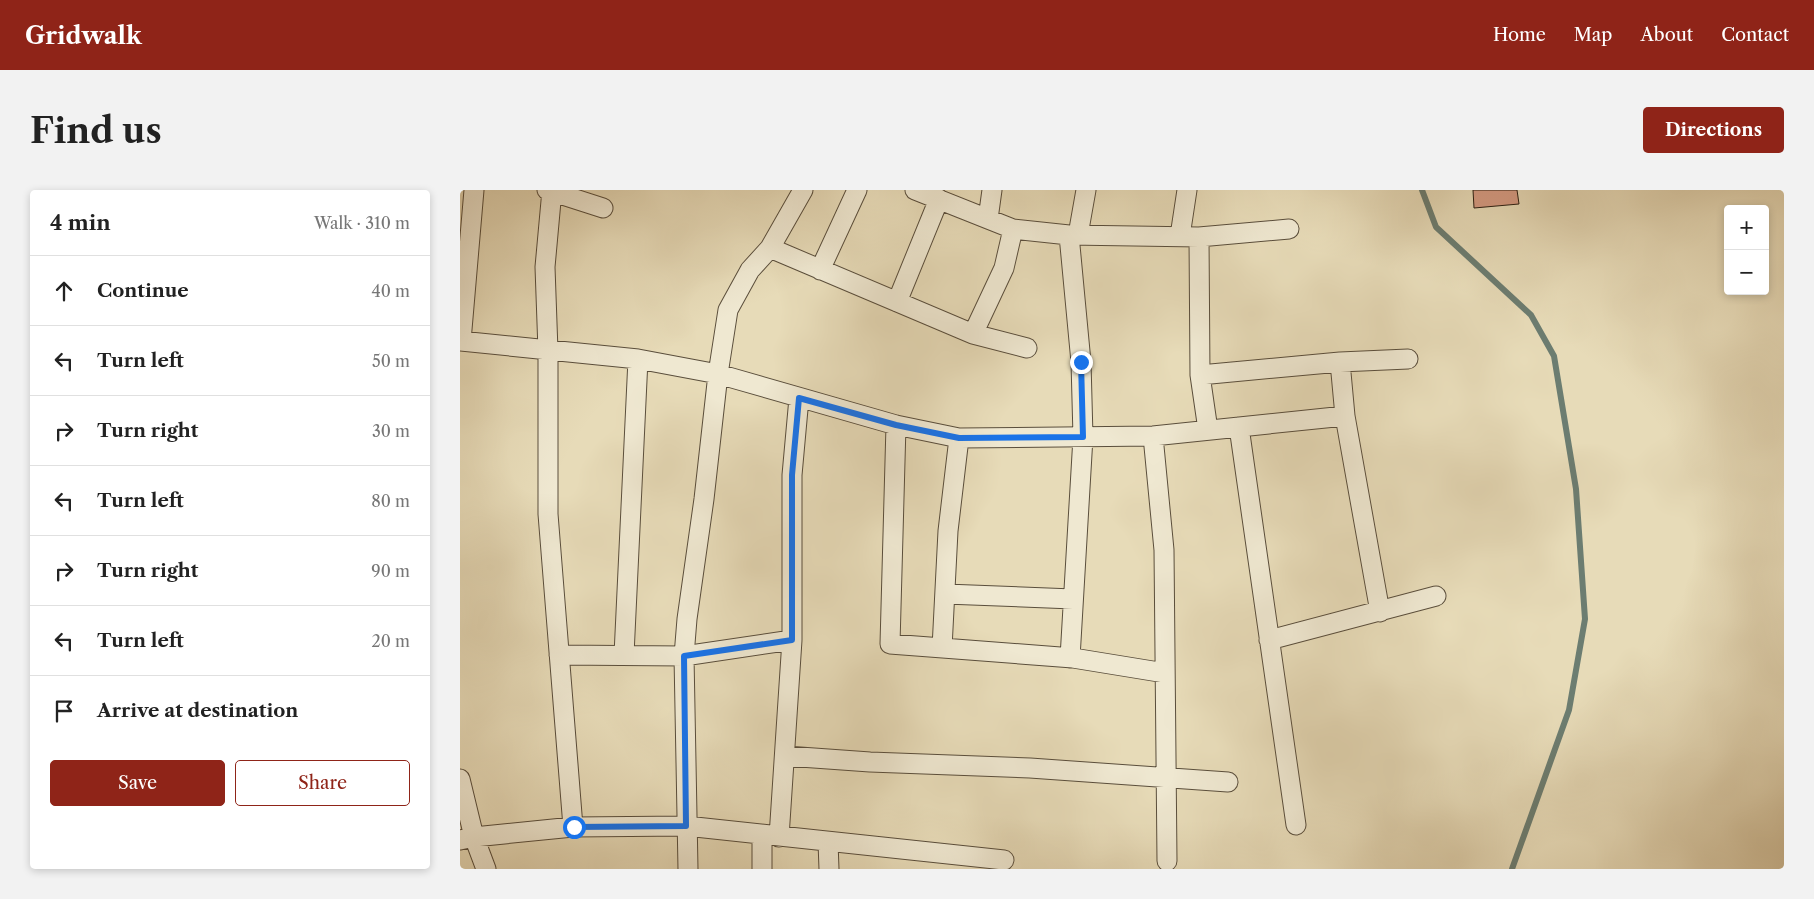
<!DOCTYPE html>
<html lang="en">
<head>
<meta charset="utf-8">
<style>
	body { margin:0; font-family:"Libre Caslon Text",serif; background:#f2f2f2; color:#222 }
	.controls { position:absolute; right:15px; top:15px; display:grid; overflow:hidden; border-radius:5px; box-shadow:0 2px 8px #0003 }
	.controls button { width:45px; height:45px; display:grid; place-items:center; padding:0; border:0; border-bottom:1px solid #e0e0e0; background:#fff; color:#222; font:25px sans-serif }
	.stop { position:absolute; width:15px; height:15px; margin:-11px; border:4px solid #1a73e8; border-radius:50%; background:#fff }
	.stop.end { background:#1a73e8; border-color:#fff; box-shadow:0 1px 5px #0008 }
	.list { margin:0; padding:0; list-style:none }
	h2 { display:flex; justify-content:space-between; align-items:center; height:65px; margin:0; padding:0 20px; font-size:21px }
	h2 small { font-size:16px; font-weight:400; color:#767676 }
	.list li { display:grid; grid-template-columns:32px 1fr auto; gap:15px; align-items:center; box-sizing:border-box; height:70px; padding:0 20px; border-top:1px solid #e0e0e0 }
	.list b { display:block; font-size:19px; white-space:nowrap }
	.list em { font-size:16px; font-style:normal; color:#767676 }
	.actions { display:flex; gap:10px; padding:15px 20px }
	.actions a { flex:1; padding:11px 0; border:1px solid #8f2418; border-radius:5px; text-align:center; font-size:18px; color:#8f2418 }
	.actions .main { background:#8f2418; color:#fff }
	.icon { flex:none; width:28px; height:28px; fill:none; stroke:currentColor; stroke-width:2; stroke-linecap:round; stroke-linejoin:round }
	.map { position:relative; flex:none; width:1324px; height:679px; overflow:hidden; border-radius:5px }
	header { display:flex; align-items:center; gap:30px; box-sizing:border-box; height:70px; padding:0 25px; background:#8f2418; color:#fff }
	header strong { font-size:24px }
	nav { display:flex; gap:28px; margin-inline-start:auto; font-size:18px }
	.intro { display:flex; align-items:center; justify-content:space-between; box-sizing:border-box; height:120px; padding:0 30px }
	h1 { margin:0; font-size:35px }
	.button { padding:12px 22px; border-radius:5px; background:#8f2418; color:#fff; font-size:18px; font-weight:700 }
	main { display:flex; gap:30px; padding:0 30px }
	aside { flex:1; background:#fff; border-radius:5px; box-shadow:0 2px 8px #0003 }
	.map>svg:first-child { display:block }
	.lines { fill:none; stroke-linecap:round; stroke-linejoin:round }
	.stream { stroke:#6c7d71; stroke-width:6 }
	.building { fill:#d59b83; stroke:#2b1f13 }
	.street-casing { stroke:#5a4e3c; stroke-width:21 }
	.street { stroke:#efe8d1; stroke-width:19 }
	.route { stroke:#1a73e8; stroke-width:6 }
</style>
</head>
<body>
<header>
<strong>Gridwalk</strong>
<nav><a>Home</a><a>Map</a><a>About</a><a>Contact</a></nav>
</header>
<div class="intro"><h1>Find us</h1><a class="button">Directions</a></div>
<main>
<aside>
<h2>4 min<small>Walk · 310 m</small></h2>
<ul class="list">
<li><svg class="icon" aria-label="ahead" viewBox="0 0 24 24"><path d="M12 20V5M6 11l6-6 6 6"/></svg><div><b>Continue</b></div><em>40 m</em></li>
<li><svg class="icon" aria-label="left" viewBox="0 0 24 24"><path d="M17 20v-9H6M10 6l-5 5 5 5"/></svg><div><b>Turn left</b></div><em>50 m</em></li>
<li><svg class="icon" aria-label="right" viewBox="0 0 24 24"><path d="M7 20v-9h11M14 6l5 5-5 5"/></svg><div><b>Turn right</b></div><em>30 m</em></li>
<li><svg class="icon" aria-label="left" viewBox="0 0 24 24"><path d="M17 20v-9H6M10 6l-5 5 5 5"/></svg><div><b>Turn left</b></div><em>80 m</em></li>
<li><svg class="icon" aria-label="right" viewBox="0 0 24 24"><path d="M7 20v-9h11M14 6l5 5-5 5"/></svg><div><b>Turn right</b></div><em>90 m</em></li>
<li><svg class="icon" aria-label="left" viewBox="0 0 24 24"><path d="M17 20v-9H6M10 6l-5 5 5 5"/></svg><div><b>Turn left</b></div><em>20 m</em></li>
<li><svg class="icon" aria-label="arrive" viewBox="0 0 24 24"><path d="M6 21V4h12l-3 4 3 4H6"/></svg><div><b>Arrive at destination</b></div></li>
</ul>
<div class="actions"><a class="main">Save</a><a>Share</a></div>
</aside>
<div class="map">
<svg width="1324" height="679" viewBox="0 0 1324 679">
	<rect width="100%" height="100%" fill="#e7dbb8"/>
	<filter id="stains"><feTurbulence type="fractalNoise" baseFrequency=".004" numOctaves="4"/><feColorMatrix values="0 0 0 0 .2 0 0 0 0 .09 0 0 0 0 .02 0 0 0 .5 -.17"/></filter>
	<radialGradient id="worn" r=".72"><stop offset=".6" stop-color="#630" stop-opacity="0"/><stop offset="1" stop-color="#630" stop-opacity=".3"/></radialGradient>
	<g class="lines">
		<path class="stream" d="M962 0 976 37 1071 125 1094 166 1116 299 1125 429 1109 520 1052 679"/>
	</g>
	<path class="building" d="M1013 0H1057L1059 14 1014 18Z"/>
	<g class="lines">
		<g class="street-casing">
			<path id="street" d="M87 0 143 18
				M92 0 85 77 88 161V324L113 637
				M455 0 553 39 609 45 739 47 829 39
				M528 29 532 0
				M609 45 621 172 623 247 610 468
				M618 45 626 0
				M720 46 727 0
				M739 47 740 185 748 240
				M310 58 513 144 567 158
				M360 80 397 0
				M437 112 479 9
				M513 144 544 78 553 39
				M0 151 178 169 258 184 436 235 499 248 693 246 885 226
				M1 151 14 0
				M880 172 885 226 920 422
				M740 185 880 172 948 169
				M436 235 430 454 613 468 705 483
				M779 237 836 635
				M693 246 704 360 707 671
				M485 404 613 409
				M809 450 976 406
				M482 458 488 341 499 248
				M99 465 224 466 332 450
				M164 465 178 169
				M326 566 410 572 570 578 768 592
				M0 589 14 647 26 679
				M319 647 332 450V285L339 208
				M0 650 14 647 113 637 226 636 544 670
				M368 652 369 679
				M228 679 224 466 227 429 244 309 258 184 268 120 290 80 310 58 343 0
				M302 679V645"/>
		</g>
		<use href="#street" class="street"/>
	</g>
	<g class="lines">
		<path class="route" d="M114 637 226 636 224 466 332 450V285L339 208 436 235 499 248 623 247 621 172"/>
	</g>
	<rect width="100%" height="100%" filter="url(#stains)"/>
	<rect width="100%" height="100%" fill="url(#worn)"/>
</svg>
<div class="controls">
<button>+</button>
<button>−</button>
</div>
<div class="stop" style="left:114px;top:637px"></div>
<div class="stop end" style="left:621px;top:172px"></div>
</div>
</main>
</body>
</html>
